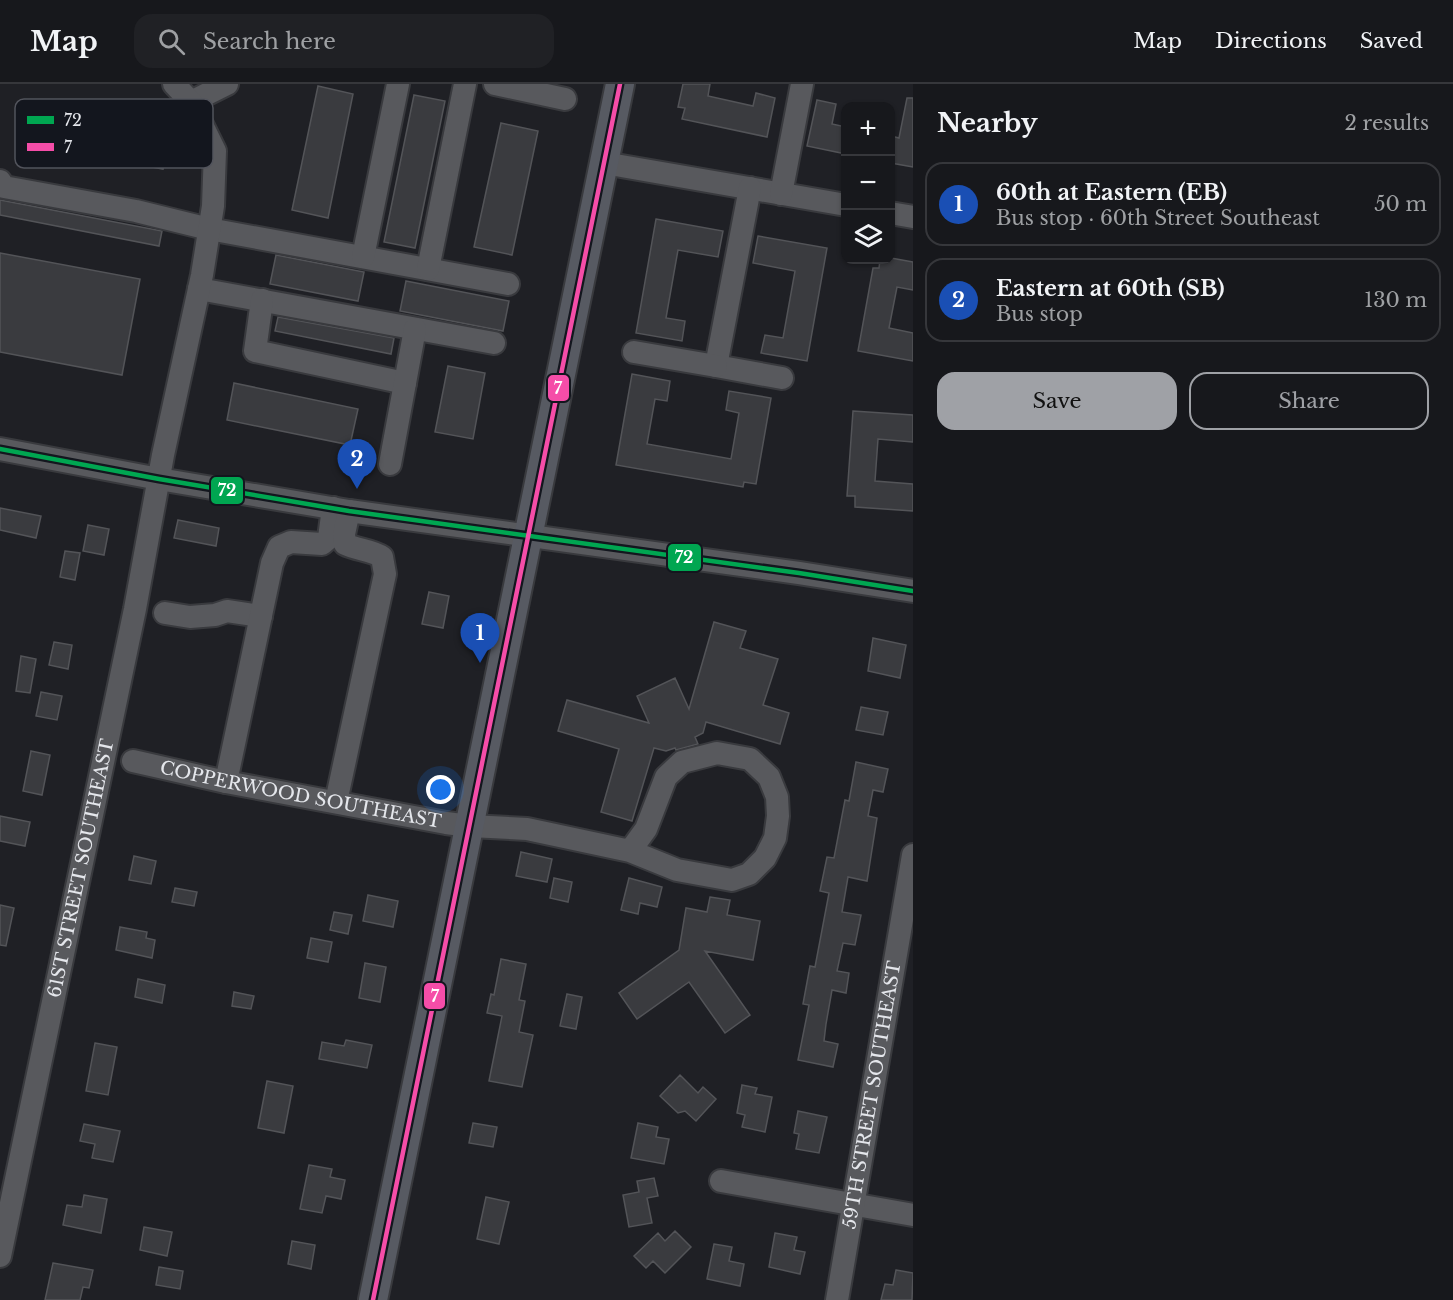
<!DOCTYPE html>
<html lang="en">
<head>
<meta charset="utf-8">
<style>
	body { margin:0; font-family:"Libre Baskerville",serif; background:#202125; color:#f1f3f6 }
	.controls { position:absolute; right:18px; top:18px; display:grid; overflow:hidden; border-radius:12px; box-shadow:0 2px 4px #0004 }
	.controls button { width:54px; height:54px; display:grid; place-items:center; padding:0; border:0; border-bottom:2px solid #36373b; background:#17181c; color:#f1f3f6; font:30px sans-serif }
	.you { position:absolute; left:441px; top:706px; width:21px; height:21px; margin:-15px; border:4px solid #fff; border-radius:50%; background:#1a73e8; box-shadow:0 0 0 9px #1a73e833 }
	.badge { display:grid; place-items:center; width:39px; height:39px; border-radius:50%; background:#9fa1a6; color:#fff; font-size:20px; font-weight:700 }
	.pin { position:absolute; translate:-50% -50px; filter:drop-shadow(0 2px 3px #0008) }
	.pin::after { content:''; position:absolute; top:32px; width:21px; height:18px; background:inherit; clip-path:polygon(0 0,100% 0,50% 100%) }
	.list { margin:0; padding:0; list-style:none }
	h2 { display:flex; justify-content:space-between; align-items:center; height:78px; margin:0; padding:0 24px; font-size:26px }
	h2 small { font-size:20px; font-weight:400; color:#9ea0a3 }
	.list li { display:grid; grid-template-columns:39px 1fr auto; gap:18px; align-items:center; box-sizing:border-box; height:84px; margin:0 12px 12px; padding:0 12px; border:2px solid #36373b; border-radius:18px }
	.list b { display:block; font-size:22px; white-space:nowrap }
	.list p { margin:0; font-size:20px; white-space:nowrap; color:#9ea0a3 }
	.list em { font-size:20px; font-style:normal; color:#9ea0a3 }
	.actions { display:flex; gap:12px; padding:18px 24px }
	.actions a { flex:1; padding:14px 0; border:2px solid #9fa1a6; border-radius:18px; text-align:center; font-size:21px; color:#9fa1a6 }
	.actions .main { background:#9fa1a6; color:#111 }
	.icon { flex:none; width:33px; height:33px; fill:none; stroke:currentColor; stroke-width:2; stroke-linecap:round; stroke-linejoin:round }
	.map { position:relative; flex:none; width:913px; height:1216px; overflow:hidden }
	header { display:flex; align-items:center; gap:36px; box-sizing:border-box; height:84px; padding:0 30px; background:#17181c; border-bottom:2px solid #36373b }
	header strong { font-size:28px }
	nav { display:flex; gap:33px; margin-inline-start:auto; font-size:21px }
	.search { width:420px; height:54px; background:#202125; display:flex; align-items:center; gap:15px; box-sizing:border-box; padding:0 21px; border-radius:18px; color:#9ea0a3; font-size:22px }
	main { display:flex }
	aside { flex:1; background:#17181c }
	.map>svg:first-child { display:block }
	.building { fill:#3a3b3f; stroke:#535458; stroke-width:1.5 }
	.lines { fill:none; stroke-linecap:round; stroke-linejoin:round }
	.minor-casing { stroke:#393a3e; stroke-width:26 }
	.major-casing { stroke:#393a3e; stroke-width:32 }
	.minor { stroke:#58595d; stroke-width:22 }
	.major { stroke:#575a62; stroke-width:28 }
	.bus-1-casing { stroke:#13161e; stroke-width:9 }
	.bus-2-casing { stroke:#13161e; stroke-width:9 }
	.bus-1 { stroke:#00a651; stroke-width:4.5 }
	.bus-2 { stroke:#f54da8; stroke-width:4.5 }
	.labels { text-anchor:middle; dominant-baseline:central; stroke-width:6; stroke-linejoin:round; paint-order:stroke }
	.street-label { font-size:18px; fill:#e4e6eb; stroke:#13161e }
	.key { fill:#13161e; stroke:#52545c; stroke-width:1.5 }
	.key-label { font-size:16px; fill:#e4e6eb }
	.line-badge { stroke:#13161e; stroke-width:2 }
	.badge-label { font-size:16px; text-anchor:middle; font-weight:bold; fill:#fff }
</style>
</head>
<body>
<header>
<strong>Map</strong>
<div class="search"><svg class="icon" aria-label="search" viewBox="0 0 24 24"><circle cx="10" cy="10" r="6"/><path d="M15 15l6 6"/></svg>Search here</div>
<nav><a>Map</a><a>Directions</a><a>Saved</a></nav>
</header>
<main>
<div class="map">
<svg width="913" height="1216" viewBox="0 0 913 1216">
	<rect width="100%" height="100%" fill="#1f2025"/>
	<path class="building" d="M683 0H710L708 12 753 22 756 9 775 14 767 53 682 35 685 24 678 23Z
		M318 2 353 10 328 134 292 126Z
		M414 11 445 17 415 164 384 158Z
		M907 14H913V83L891 79V52L899 54Z
		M817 16 836 20 832 40 846 43V70L807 62Z
		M45 24 170 49 163 85 38 61Z
		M501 39 538 47 512 171 474 163Z
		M0 116 162 147 159 162 0 131Z
		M656 135 723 147 718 173 678 166 666 234 685 237 682 257 636 249Z
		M758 152 827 164 807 277 761 269 765 251 783 254 795 187 753 179Z
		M0 169 140 195 122 291 0 268Z
		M276 171 364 188 358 217 270 200Z
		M891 174 913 178V206L897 203 889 244 913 249V277L858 267 873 184H879L880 176H891Z
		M406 197 509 217 503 247 400 227Z
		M278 233 394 254 391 270 275 247Z
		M448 282 485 289 473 355 435 348Z
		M632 290 670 297 667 317 655 315 647 360 731 375 739 329 726 326 729 307 771 314 756 400 744 398 743 403 616 381Z
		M234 299 358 325 350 361 227 336Z
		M853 327 913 331V358L878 355 875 397 913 400V427L855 423V412H847Z
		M0 424 41 432 36 454 0 446Z
		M178 436 219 444 216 462 174 454Z
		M88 441 109 445 104 471 83 467Z
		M65 467 80 469 75 496 60 493Z
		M429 508 449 512 443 544 422 540Z
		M714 538 746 547 740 564 778 575 763 621 789 629 780 660 706 638 703 649 695 653 698 660 676 666 675 664 666 667 654 664 632 737 601 728 619 665 558 647 567 616 649 639 637 612 675 594 689 625Z
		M873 554 906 561 900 594 868 587Z
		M54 558 72 561 68 585 49 581Z
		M21 572 36 575 30 609 16 607Z
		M41 608 62 612 57 636 36 632Z
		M861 623 888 628 883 651 856 646Z
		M31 667 50 671 42 711 23 707Z
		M856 678 888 685 883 708 873 706 868 732 877 734 867 797 848 793 842 828 861 831 855 861 843 859 837 887 849 889 846 909 832 906 826 940 824 957 838 960 833 983 798 976 809 921 803 920 810 882 815 883 829 809 820 807 827 773 834 774 845 716 849 717Z
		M0 732 30 738 25 762 0 757Z
		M521 768 552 775 547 798 516 792Z
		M134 772 156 777 151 800 129 796Z
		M554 794 572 798 568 818 550 814Z
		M629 794 662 803 657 823 640 819 638 830 621 826Z
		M175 804 197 808 194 822 172 818Z
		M368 811 398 817 393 843 363 837Z
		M710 813 730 816 727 831 760 837 753 876 705 867 750 931 725 949 689 898 637 935 619 909 679 866 686 824 707 828Z
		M0 821 14 824 6 862 0 861Z
		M334 828 352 831 348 850 330 846Z
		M120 843 147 848 146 854 155 856 152 874 116 866Z
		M311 854 332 858 328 878 307 874Z
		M501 875 526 880 519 916 525 917 519 948 533 951 522 1003 489 997 502 932 487 929 491 910 494 911Z
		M365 879 386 883 380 918 359 914Z
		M138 895 165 901 162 919 135 913Z
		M234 908 254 912 251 925 232 922Z
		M567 910 582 913 576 945 560 942Z
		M346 956 372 961 367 984 319 975 322 958 344 962Z
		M95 959 117 963 108 1011 86 1007Z
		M680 991 698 1009 703 1003 716 1015 696 1037 685 1027 678 1029 660 1012Z
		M267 997 293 1002 284 1049 258 1044Z
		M742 1001 757 1004 755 1010 772 1013 765 1048 742 1043 745 1031 737 1029Z
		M798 1027 827 1033 819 1069 796 1065 799 1050 794 1049Z
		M473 1039 497 1043 493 1063 469 1059Z
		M638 1039 658 1043 656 1053 669 1055 664 1080 631 1074Z
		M84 1040 120 1047 113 1078 92 1074 95 1060 80 1057Z
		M309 1081 332 1085 330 1093 345 1096 341 1115 326 1112 322 1129 300 1125Z
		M654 1094 658 1112 647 1114 652 1139 629 1143 623 1111 639 1108 637 1097Z
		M84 1111 107 1115 101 1149 63 1141 67 1121 82 1123Z
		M486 1113 509 1118 499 1160 477 1155Z
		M144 1143 172 1148 167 1172 140 1166Z
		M675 1147 691 1163 665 1189 653 1177 646 1184 634 1172 658 1149 665 1157Z
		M775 1149 797 1153 794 1166 805 1168 800 1190 769 1183Z
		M292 1157 315 1161 311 1185 288 1180Z
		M714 1160 732 1163 729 1177 744 1180 740 1202 707 1195Z
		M53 1179 93 1186 89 1204 83 1203 80 1216H45Z
		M159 1183 183 1187 180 1205 156 1201Z
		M896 1186 913 1189 912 1216H881L885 1200 893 1201Z"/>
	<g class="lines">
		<g class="minor-casing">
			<g id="minor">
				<path d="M495 0 565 15"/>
				<path d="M191 18 227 0"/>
				<path d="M604 79 846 121"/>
				<path d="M0 97 4 103 136 127 209 145 508 200"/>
				<path d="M750 104 716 282 782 294"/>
				<path d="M781 110 802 0"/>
				<path d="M890 129 913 133"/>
				<path d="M363 173 398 0"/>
				<path d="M428 185 465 0"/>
				<path d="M199 205 494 259"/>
				<path d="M262 216 255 267 405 299"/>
				<path d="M634 268 716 282"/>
				<path d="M0 365 159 395 349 427 799 489 913 507"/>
				<path d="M390 380 415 245"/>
				<path d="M165 529 190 533 215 531 227 527 261 532"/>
				<path id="s1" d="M133 677 226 698 446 739 470 742 527 745 630 767 677 786 732 796 749 790 765 774 775 754 778 732 777 713 769 693 750 675 717 669 682 678 666 693 646 745 630 767"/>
				<path d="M226 698 272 479 279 463 291 458 322 460 329 454 333 424"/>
				<path d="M336 718 385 490 382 473C372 466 357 466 345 460L344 450 349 427"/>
				<path d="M721 1097 913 1131"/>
				<path id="s2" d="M0 1172 135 525 163 371 202 191 213 122 215 67 191 18 174 0"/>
				<path id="s3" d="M837 1216 913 771"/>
			</g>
		</g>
		<g class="major-casing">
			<path id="major" d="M373 1216 620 0"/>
		</g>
		<use href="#minor" class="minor"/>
		<use href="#major" class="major"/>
		<g class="bus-1-casing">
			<path id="bus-1" d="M0 365 159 395 349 427 799 489 913 507"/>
		</g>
		<g class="bus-2-casing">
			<path id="bus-2" d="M373 1216 620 0"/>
		</g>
		<use href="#bus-1" class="bus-1"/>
		<use href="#bus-2" class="bus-2"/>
	</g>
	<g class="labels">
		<g class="street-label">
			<text stroke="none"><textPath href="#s1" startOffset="171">COPPERWOOD SOUTHEAST</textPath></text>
			<text stroke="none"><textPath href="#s2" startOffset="396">61ST STREET SOUTHEAST</textPath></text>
			<text stroke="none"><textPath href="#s3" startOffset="208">59TH STREET SOUTHEAST</textPath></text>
		</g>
	</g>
	<rect x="15" y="15" width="198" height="69" rx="9" class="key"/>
	<rect x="27" y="32" width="27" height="8" fill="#00a651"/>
	<rect x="27" y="59" width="27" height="8" fill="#f54da8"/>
	<g class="key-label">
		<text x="64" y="42">72</text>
		<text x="64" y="69">7</text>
	</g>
	<g class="line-badge">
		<rect x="547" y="290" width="23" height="28" rx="6" fill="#f54da8"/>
		<rect x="210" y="392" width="34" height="29" rx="6" fill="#00a651"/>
		<rect x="667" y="459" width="35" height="29" rx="6" fill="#00a651"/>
		<rect x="423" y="898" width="23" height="28" rx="6" fill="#f54da8"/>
	</g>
	<g class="badge-label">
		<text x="558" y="310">7</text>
		<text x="227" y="412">72</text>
		<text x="684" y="479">72</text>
		<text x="435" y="918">7</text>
	</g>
</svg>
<div class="controls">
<button>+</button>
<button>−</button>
<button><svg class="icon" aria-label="layers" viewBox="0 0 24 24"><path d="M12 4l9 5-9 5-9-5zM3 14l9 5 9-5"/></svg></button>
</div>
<div class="you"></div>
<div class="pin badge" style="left:480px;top:579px;background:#1a4fb4">1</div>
<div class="pin badge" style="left:357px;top:405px;background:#1a4fb4">2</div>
</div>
<aside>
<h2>Nearby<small>2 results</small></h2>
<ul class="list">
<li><span class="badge" style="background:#1a4fb4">1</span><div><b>60th at Eastern (EB)</b><p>Bus stop · 60th Street Southeast</p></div><em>50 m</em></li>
<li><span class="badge" style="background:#1a4fb4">2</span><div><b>Eastern at 60th (SB)</b><p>Bus stop</p></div><em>130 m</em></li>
</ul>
<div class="actions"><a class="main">Save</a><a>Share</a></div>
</aside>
</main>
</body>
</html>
